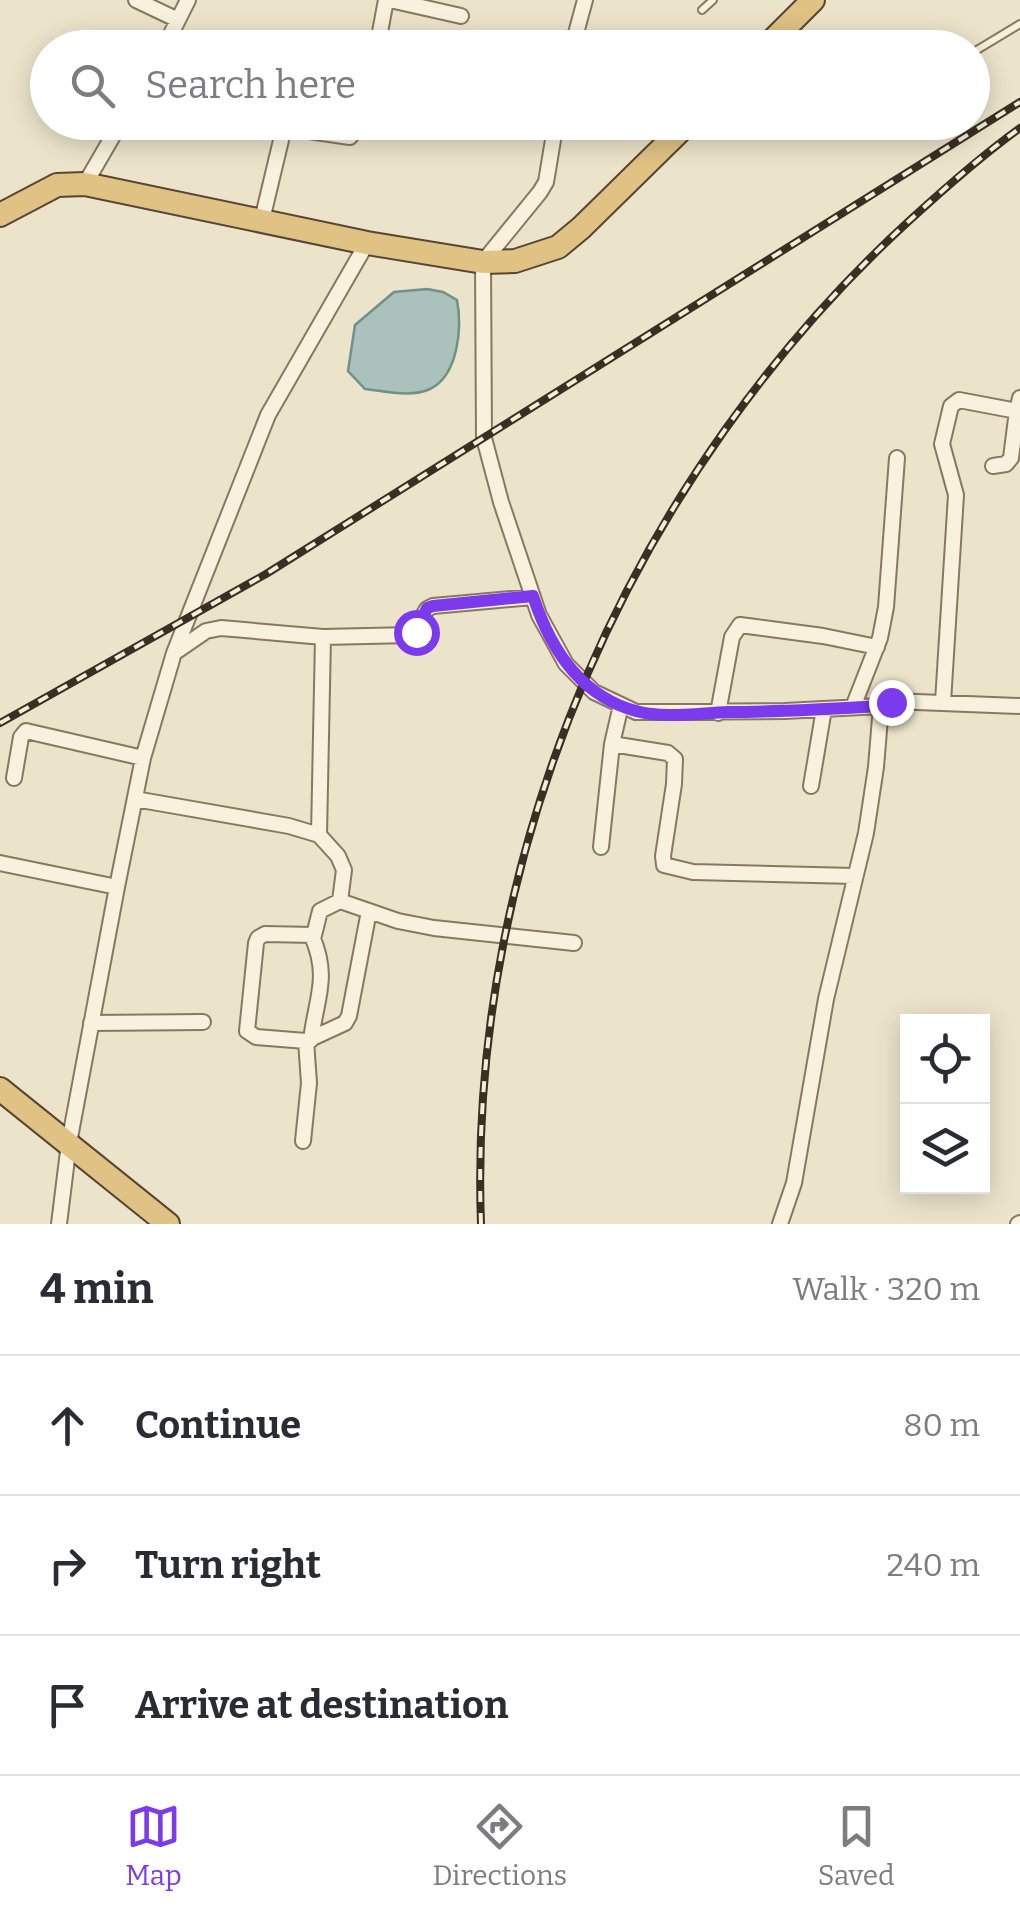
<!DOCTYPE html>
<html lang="en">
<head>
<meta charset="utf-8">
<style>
	body { margin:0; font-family:Bitter,serif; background:#f2f2f3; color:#2b2b33 }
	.controls { position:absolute; right:30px; bottom:30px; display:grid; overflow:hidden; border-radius:0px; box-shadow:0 5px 25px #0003 }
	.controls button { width:90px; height:90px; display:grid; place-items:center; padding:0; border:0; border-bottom:2px solid #e1e1e2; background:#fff; color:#2b2b33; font:50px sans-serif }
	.stop { position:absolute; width:30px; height:30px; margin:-22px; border:8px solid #7c3aed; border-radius:50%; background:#fff }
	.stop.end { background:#7c3aed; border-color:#fff; box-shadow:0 2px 10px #0008 }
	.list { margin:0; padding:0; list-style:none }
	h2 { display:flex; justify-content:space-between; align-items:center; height:130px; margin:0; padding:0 40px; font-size:42px }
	h2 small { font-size:32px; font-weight:400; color:#7c7c81 }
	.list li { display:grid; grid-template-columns:65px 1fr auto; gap:30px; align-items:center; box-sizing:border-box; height:140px; padding:0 40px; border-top:2px solid #e1e1e2 }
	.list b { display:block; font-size:38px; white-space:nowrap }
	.list em { font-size:32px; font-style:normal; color:#7c7c81 }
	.icon { flex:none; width:55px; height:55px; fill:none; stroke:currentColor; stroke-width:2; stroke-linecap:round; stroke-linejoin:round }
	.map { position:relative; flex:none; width:1020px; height:1224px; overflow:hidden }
	.search { position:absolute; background:#fff; box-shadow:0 5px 25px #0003; left:30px; right:30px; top:30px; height:110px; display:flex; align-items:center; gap:25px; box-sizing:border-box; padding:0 35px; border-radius:55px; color:#7c7c81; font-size:38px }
	.sheet { height:550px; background:#fff }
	nav { display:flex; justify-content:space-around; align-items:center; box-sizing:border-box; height:140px; border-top:2px solid #e1e1e2; background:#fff; font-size:28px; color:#7c7c81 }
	nav a { display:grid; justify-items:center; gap:5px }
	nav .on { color:#7c3aed }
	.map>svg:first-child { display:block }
	.water { fill:#aac1bc; stroke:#71908a; stroke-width:2.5 }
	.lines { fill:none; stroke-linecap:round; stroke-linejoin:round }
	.service-casing { stroke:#88785f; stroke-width:10 }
	.minor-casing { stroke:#88785f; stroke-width:18 }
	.trunk-casing { stroke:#574633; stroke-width:26 }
	.service { stroke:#f7f1dd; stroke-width:6 }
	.minor { stroke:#f7f1dd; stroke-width:14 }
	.trunk { stroke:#e0c284; stroke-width:22 }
	.rail-casing { stroke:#3a2f22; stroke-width:8 }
	.rail { stroke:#f4eed9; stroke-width:4; stroke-dasharray:11; stroke-linecap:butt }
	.route { stroke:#7c3aed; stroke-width:12 }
</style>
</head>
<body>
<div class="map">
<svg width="1020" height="1224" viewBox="0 0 1020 1224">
	<rect width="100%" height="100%" fill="#ece4ca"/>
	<path class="water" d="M427 289 443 292 457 300C462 326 459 375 430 389 411 398 385 391 365 389L348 371 355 325 394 292Z"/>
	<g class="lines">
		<g class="service-casing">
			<path id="service" d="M702 10 713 0
				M972 53 1020 24"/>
		</g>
		<g class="minor-casing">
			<path id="minor" d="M136 0 178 20
				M390 0 461 16
				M164 48 188 0
				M377 48 386 0
				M572 48 585 0
				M556 122 546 182 540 192 483 262 484 438 501 502 539 615 566 664 594 692 636 712 785 711 881 706
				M85 184 121 122
				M262 220 282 136 288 128 350 137 362 122
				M993 466 1006 464 1011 458 1017 411
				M323 637 412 635 427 609 433 606 533 597
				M174 653 206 631 221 628 323 637 319 835
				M943 702 956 495 942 444 951 406 959 400 1017 411 1020 398
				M853 707 880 638 886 607 897 458
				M718 713 732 637 740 625 823 636 877 647
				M612 744 668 753 675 759 674 784 663 856 664 865 693 872 855 876
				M14 778 21 737 26 731 143 758
				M811 786 824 709
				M135 799 289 826 319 835 338 856 344 870 340 901 320 911 314 935 265 934 258 938 256 943 247 1031 256 1037 306 1041 309 1083 303 1141
				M601 847 612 744 621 705
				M0 863 117 887
				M340 901 398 921 434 928 574 943
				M91 1023 203 1022
				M311 1040C316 998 330 978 312 936
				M306 1041 345 1023 349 1016 369 911
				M59 1224 69 1143 117 887 143 758 174 653 268 415 367 243
				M780 1224 794 1183 826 999 866 833 876 767 881 706 891 701 1020 706
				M1018 1224 1020 1223"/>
		</g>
		<g class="trunk-casing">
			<path id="trunk" d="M765 48 813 0
				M0 215 57 185 85 184 367 243 483 262 515 261 558 247 581 228 689 122
				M0 1089 168 1224"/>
		</g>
		<use href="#service" class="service"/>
		<use href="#minor" class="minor"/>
		<use href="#trunk" class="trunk"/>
		<g class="rail-casing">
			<path id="rail" d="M0 723 266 574 1020 102
				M481 1224C467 848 634 472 910 220 945 188 981 156 1020 128"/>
		</g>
		<use href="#rail" class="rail"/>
	</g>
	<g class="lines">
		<path class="route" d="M416 632 427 608 433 606 533 596C550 648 580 696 636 711 664 719 699 713 728 712 779 712 830 709 881 706L891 702"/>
	</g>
</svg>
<div class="controls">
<button><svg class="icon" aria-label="locate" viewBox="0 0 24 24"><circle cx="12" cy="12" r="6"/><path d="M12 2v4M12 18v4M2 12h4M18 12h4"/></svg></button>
<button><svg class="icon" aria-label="layers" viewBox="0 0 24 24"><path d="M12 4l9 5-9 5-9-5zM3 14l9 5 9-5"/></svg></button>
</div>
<div class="stop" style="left:416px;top:632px"></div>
<div class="stop end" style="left:891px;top:702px"></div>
<div class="search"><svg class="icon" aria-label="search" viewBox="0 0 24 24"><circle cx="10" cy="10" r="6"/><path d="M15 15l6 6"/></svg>Search here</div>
</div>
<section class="sheet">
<h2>4 min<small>Walk · 320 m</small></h2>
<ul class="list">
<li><svg class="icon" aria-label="ahead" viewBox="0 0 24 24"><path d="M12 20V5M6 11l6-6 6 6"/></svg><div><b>Continue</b></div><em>80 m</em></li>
<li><svg class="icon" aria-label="right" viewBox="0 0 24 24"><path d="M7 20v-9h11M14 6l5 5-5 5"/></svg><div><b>Turn right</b></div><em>240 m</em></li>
<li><svg class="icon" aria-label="arrive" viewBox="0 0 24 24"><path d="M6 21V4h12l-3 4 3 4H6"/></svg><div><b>Arrive at destination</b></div></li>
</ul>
</section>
<nav>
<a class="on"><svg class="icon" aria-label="map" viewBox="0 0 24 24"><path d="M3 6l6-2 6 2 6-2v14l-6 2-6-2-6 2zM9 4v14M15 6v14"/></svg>Map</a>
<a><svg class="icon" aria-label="directions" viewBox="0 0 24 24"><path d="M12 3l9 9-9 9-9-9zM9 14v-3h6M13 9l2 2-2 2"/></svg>Directions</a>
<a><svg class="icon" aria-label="saved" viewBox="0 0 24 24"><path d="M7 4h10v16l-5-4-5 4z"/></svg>Saved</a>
</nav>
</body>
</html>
